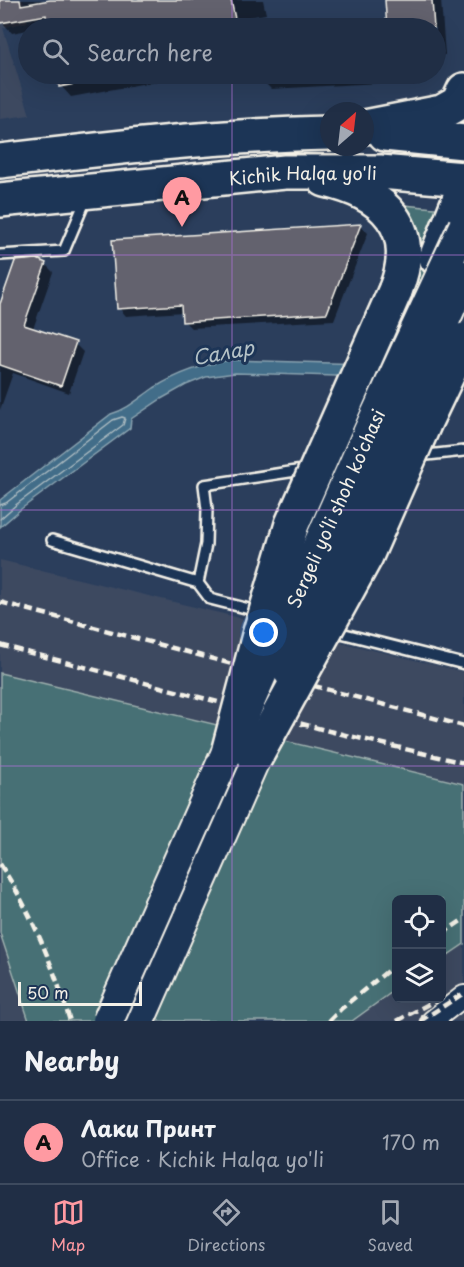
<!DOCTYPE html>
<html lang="en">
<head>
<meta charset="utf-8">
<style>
	body { margin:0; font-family:"Playpen Sans",sans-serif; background:#28364c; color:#f1f3f6 }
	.controls { position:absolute; right:18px; bottom:18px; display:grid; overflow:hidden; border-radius:9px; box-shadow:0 6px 24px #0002 }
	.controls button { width:54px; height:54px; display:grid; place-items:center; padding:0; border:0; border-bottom:2px solid #3d4a5e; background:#202e45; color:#f1f3f6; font:30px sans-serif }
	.compass { position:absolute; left:320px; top:102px; width:54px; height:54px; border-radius:50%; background:#202e45; box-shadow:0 6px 24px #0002; rotate:28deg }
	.scale { position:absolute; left:18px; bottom:15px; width:124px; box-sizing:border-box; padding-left:6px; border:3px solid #f4f1e8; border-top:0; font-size:16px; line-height:21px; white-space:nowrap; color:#f4f1e8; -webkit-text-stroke:4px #1d3557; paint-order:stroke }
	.you { position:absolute; left:264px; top:633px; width:21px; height:21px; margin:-15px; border:4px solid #fff; border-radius:50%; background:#1a73e8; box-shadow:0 0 0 9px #1a73e833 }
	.badge { display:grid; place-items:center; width:39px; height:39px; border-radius:50%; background:#ff9aa2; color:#111; font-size:20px; font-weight:700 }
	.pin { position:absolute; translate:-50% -50px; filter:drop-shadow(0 2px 3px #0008) }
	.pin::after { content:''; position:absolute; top:32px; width:21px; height:18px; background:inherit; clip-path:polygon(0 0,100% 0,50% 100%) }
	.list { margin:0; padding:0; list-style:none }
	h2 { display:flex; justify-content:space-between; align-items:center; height:78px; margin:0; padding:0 24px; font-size:26px }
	h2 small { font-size:20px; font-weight:400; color:#a2a8b3 }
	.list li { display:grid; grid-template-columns:39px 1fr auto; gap:18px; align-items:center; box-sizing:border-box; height:84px; padding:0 24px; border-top:2px solid #3d4a5e }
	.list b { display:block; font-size:22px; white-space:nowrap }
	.list p { margin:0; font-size:20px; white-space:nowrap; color:#a2a8b3 }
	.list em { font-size:20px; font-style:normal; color:#a2a8b3 }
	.icon { flex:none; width:33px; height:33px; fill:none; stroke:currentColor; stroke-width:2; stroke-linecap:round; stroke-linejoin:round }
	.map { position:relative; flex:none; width:464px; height:1021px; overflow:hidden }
	.search { position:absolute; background:#202e45; box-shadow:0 6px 24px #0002; left:18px; right:18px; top:18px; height:66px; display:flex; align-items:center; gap:15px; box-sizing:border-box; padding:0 21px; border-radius:33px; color:#a2a8b3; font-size:22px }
	.sheet { height:162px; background:#202e45 }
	nav { display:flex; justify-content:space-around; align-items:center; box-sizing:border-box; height:84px; border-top:2px solid #3d4a5e; background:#202e45; font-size:16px; color:#a2a8b3 }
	nav a { display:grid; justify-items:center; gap:3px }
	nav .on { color:#ff9aa2 }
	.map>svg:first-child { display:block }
	.built { fill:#3c4961 }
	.green { fill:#476f74; stroke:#9eb0ae; stroke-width:1.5 }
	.water { fill:#426d89; stroke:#89a2af; stroke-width:1.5 }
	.shadow { fill:#0007 }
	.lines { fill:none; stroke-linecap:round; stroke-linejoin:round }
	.shore { stroke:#adbcc2; stroke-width:1.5 }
	.building { fill:#64626e; stroke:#f4f1e8; stroke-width:1.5 }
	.lane-casing { stroke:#f4f1e8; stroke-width:14 }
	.street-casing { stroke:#f4f1e8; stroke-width:24 }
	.primary-casing { stroke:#f4f1e8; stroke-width:34 }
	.highway-casing { stroke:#f4f1e8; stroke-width:38 }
	.lane { stroke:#1d3557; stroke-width:9 }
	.street { stroke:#1d3557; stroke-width:20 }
	.primary { stroke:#1d3557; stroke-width:30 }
	.highway { stroke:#1d3557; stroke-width:33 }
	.rail { stroke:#f4f1e8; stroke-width:4.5; stroke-dasharray:9 4.5; stroke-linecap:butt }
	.primary-bridge-casing { stroke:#f4f1e8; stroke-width:34; stroke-linecap:butt }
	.highway-bridge-casing { stroke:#f4f1e8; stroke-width:38; stroke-linecap:butt }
	.primary-bridge { stroke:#1d3557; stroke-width:30 }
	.highway-bridge { stroke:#1d3557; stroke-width:33 }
	.grid { fill:none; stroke:#a571cd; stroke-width:1.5; stroke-opacity:0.55 }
	.labels { text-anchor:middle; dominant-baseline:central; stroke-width:6; stroke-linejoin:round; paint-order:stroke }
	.street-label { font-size:18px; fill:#f4f1e8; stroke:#1d3557 }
	.water-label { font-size:20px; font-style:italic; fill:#b6c3c7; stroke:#1d3557 }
</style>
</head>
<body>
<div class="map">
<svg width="464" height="1021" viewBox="0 0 464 1021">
	<rect width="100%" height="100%" fill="#2b3e5c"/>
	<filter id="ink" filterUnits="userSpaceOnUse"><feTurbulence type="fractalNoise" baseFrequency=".0167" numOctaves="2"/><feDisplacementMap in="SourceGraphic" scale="12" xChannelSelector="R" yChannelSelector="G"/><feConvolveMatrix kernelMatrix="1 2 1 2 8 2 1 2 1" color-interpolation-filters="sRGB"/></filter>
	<g filter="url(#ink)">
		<path class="built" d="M0 0H23L28 22 3 28 30 115 0 119Z
			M0 560 464 672V784L0 673Z
			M0 933 29 1021H0Z
			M464 944V1021H352L396 989V998H442V959Z"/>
		<path class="green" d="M404 205 464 211V315L461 321 407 296 410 217Z
			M0 673 464 784V944L442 959V900H396V989L352 1021H29L0 933Z"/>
		<path class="water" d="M232 360 464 367V380L235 373 206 377 186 385 161 399 131 419 130 428 21 509 0 527V500L111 414C128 409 139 398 154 388 178 373 204 364 232 360Z"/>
		<path class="shadow" d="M0 0H263L266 14 242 18 244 28H50L49 26 12 33 2 22Z
			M387 0H441L445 55H443L438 71 436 72V28H344L388 26Z
			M58 74H196L71 97 61 86Z
			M261 74H433L415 81 271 89 261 79Z
			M361 226 368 233 334 320 191 328 184 321 183 312 126 316 119 308 113 242Z
			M45 264 53 272 33 329 75 344 83 352 69 393 13 373 0 410V308Z"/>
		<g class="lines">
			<path class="shore" d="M0 505 6 503 113 420 122 417 125 418 123 425 17 504 0 519"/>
		</g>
		<path class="building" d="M0 0H20L21 5 50 0H231L237 28H48L46 15 0 23Z
			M385 0H432L434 28H387Z
			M57 74H95L96 80 59 87Z
			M361 224 327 313 182 322 181 305 117 309 112 240Z
			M37 259 46 263 24 325 76 342 61 386 0 365V304L15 261Z"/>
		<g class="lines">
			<g class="lane-casing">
				<path id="lane" d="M0 255 64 251 86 199
					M418 456 464 451
					M52 540 198 583 210 599 261 612
					M198 583 206 544 207 509 204 485 309 469
					M333 631 464 664"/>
			</g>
			<g class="street-casing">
				<path id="street" d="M432 1021 464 996"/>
			</g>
			<g class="primary-casing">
				<path id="primary" d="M139 1021 255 758"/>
			</g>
			<g class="highway-casing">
				<g id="highway">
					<path d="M365 127 442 112 458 103 464 90"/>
					<path d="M385 134 464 142"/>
					<path d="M0 161C109 148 219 135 329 133"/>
					<path d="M325 180C384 193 421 228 395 291"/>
					<path id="s1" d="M0 200 285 172H380L464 179"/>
					<path d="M436 258 464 187"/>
				</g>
			</g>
			<use href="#lane" class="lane"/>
			<use href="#street" class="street"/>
			<use href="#primary" class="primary"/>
			<use href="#highway" class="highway"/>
			<path class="rail" d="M0 602 464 726
				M0 645 329 731 464 763
				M0 864C32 913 53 965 70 1021
				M442 934 464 919
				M329 1021 342 1008 396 964
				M397 1021 440 998
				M420 1021 464 993"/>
			<g class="primary-bridge-casing">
				<g id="primary-bridge">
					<path d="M289 672 464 276"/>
					<path id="s2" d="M108 1021 377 413 464 226"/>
				</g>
			</g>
			<g class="highway-bridge-casing">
				<path id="highway-bridge" d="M229 749 258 639 292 524 395 291
					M255 758 366 556 424 424 464 340"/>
			</g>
			<use href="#primary-bridge" class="primary-bridge"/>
			<use href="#highway-bridge" class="highway-bridge"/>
		</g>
	</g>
	<path class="grid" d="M232 0V28M232 74V1021M0 255H464M0 510H464M0 766H464"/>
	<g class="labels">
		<g class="street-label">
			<text stroke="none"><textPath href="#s1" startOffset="304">Kichik Halqa yo'li</textPath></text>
			<text stroke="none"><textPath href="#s2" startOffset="561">Sergeli yo‘li shoh ko‘chasi</textPath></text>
		</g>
		<g class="water-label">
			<text transform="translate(223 352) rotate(-10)">Салар</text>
		</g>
	</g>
</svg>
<div class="controls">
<button><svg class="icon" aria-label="locate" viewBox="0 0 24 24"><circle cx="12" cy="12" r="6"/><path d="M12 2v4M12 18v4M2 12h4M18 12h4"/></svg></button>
<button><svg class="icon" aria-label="layers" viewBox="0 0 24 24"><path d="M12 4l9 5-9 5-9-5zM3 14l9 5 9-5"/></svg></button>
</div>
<svg class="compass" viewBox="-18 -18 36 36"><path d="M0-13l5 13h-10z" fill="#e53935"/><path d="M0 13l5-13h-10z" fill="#a2a8b3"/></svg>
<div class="scale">50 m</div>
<div class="you"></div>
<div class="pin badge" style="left:182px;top:227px">A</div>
<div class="search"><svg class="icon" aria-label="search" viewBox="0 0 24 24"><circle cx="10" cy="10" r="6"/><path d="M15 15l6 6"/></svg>Search here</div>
</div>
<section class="sheet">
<h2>Nearby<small></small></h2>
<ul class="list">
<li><span class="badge">A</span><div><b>Лаки Принт</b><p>Office · Kichik Halqa yo'li</p></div><em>170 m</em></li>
</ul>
</section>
<nav>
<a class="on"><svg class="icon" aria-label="map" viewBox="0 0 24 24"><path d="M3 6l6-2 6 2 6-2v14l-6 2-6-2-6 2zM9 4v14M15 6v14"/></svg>Map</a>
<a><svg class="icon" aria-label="directions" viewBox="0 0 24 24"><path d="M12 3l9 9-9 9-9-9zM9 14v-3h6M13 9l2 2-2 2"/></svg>Directions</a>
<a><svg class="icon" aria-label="saved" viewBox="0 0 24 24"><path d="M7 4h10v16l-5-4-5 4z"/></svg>Saved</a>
</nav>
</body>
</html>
